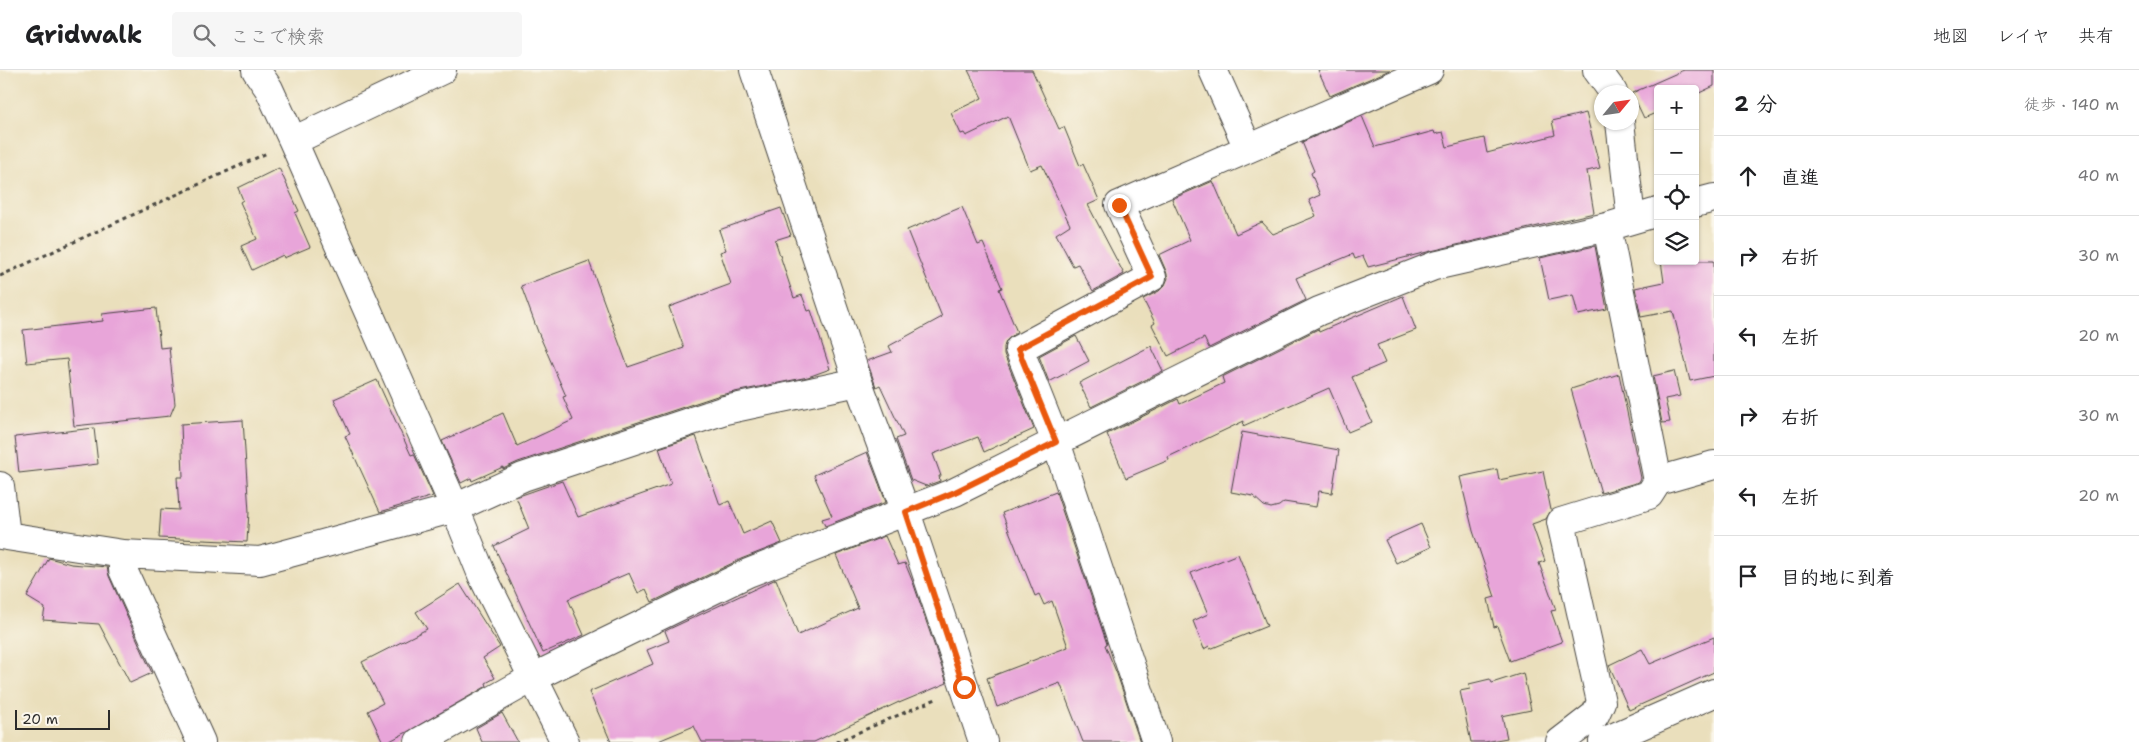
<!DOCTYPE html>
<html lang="ja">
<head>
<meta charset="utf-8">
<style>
	body { margin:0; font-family:"Shantell Sans","Klee One",sans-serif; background:#f6f6f6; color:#202124 }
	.controls { position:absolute; right:15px; top:15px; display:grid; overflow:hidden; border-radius:5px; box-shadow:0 1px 4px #0004 }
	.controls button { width:45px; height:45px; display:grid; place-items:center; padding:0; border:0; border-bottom:1px solid #e0e0e0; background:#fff; color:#202124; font:25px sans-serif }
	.compass { position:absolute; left:1594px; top:15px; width:45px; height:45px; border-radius:50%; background:#fff; box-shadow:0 1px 4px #0004; rotate:61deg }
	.scale { position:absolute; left:15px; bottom:12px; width:95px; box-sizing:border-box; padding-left:5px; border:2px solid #2b2b2b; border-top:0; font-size:14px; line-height:18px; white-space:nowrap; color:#2b2b2b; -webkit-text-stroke:4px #fbf7ec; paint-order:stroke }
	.stop { position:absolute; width:15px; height:15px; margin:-11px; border:4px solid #ea580c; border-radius:50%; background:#fff }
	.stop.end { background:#ea580c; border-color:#fff; box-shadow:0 1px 5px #0008 }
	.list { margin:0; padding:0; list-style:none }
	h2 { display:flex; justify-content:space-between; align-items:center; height:65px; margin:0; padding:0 20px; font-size:21px }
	h2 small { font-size:16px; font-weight:400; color:#757577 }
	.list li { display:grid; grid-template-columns:32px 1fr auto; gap:15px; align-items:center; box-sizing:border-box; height:80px; padding:0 20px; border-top:1px solid #e0e0e0 }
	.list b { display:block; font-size:19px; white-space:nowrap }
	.list em { font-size:16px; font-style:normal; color:#757577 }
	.icon { flex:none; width:28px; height:28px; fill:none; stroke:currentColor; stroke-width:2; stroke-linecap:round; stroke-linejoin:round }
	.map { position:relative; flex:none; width:1714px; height:672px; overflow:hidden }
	header { display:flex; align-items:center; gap:30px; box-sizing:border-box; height:70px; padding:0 25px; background:#fff; border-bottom:1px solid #e0e0e0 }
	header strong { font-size:24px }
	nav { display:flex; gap:28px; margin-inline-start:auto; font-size:18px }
	.search { width:350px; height:45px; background:#f6f6f6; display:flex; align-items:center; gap:12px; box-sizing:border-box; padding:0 18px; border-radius:5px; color:#757577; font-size:19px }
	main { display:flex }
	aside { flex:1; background:#fff }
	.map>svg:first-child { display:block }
	.building { fill:#e8a5d9 }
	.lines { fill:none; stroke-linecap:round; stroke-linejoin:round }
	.minor-casing { stroke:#484641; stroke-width:30 }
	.path { stroke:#484641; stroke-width:3; stroke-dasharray:4 4; stroke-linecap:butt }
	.minor { stroke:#fff; stroke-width:28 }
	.route { stroke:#ea580c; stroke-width:6 }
</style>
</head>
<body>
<header>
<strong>Gridwalk</strong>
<div class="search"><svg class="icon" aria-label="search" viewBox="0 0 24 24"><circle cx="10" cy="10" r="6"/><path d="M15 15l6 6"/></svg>ここで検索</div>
<nav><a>地図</a><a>レイヤ</a><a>共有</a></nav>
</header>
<main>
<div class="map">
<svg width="1714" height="672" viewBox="0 0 1714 672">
	<rect width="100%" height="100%" fill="#fbf7ec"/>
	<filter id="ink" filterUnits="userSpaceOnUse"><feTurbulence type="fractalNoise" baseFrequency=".02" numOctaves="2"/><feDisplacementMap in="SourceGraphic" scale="10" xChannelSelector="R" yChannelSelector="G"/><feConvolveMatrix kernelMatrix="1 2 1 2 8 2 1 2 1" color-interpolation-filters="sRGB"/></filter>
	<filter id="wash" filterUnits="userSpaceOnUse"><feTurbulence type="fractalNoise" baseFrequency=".0096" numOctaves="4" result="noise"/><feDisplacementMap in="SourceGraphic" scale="20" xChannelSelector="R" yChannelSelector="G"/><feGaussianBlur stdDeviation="1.12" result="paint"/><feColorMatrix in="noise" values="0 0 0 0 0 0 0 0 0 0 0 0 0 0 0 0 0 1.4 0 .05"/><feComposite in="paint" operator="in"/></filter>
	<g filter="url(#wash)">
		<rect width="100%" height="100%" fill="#eadfbc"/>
		<g id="blocks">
			<path class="building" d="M968 0H1032L1059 59 1064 57 1080 96 1083 94 1099 130 1088 135 1124 204 1093 221 1078 194 1073 196 1056 164 1070 155 1042 95 1030 100 1008 46 966 66 964 63 961 64 951 43 982 28Z
				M1318 0H1390L1330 26Z
				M1684 0H1714V16L1695 25V19H1658V42L1644 48 1632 23Z
				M1586 43 1600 98 1587 101 1594 143 1431 181 1368 197 1363 186 1355 189 1353 184 1296 208 1306 230 1209 278 1204 268 1168 286 1152 255 1155 253 1143 229 1159 221 1165 215 1168 208 1166 201 1159 185 1190 170 1172 129 1213 111 1236 164 1262 152 1273 164 1316 146 1309 130 1320 125 1311 103 1314 101 1302 72 1362 46 1375 77 1434 61 1435 64 1443 62 1447 77 1484 68 1487 83 1555 65 1552 51Z
				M279 98 299 141 295 143 310 177 284 188 283 185 252 200 241 176 257 169 240 132 243 130 238 118Z
				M962 137 978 175 983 173 1002 218 999 219 1017 262 1006 271 1004 277V284L1034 359 984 382 978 367 933 384 941 406H939L940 411 926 416 911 410 896 369 904 366 880 315 876 317 867 291 892 282 889 276 942 247 907 160Z
				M781 138 791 165 775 170 794 228 802 225 808 241 811 240 830 299 808 307 720 325 518 392 503 399V397L472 411 471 408 461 413 442 371 503 343 517 376 573 350 563 327 566 326 538 262 521 216 589 191 628 297 684 278 669 237 731 214 720 182 726 180 719 160Z
				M1595 176 1607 239 1578 245 1573 225 1549 230 1540 188Z
				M1661 191H1714V306L1690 311 1673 241 1641 247 1635 218 1664 212Z
				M1403 226 1416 260 1377 275 1385 293 1352 307 1372 352 1348 362 1329 318 1243 356 1244 351 1168 387 1169 390 1126 408 1107 364 1178 329 1180 334 1224 313 1222 307 1318 259 1319 262Z
				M156 238 160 278 169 277 175 334 170 346 74 356 67 289 27 293 23 260 103 251 102 244Z
				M1076 266 1089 291 1049 312 1039 286Z
				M1151 276 1163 301 1091 337 1079 313Z
				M1674 301 1680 326 1665 329 1670 352 1662 353 1653 306Z
				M1619 304 1641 408 1639 412 1601 423 1571 319Z
				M377 310 411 385 414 384 433 426 380 442 345 366 350 364 334 329Z
				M243 350 249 442 247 472 159 468 161 439 179 440 177 407H183L181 354Z
				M94 358 98 394 19 403 15 367Z
				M1242 362 1339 380 1332 423 1319 421 1316 437 1284 432 1279 436 1271 438 1264 436 1253 426 1231 422Z
				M696 366 720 435 729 431 743 464 772 451 782 473 741 489 652 532 646 519 638 523 629 503 568 529 584 565 543 583 494 476 529 459 516 427 562 411 578 447 671 414 659 378Z
				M867 382 886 432 825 456 822 449 832 446 814 405Z
				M1497 399 1499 410 1543 401 1551 440 1546 449 1532 454 1545 491 1539 493 1556 540 1551 541 1562 572 1510 591 1497 556 1494 557 1488 529 1495 527 1473 461 1460 407Z
				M1056 422 1107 574 1105 575 1117 604 1140 672H1083L1060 613 997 637 987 608 1068 577 1052 531 1044 535 1039 524 1035 526 1002 443Z
				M1421 454 1431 477 1396 493 1385 470Z
				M885 466 898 495 905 493 914 515 947 613 899 633V632L814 672H702L694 656 656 672H611L589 622 653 594 647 580 669 571 665 561 776 509 798 565 858 538 836 485Z
				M1238 484 1267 556 1210 579 1209 576 1204 579 1193 551 1208 544 1191 503Z
				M49 488 71 494 107 497 109 506 152 603 130 613 99 554 43 550 45 538 27 527Z
				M460 514 500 577 483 588 495 608 486 613 487 616 407 662 388 672H383L368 641 383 633 362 592 427 559 416 542Z
				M1714 567V602L1629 640 1609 595 1642 579 1650 594Z
				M1523 603 1531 640 1502 646 1507 668 1485 672H1471L1460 621 1470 619 1469 614 1490 609 1492 613Z
				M502 643 518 672H482L476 658Z"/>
		</g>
	</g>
	<g filter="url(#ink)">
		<use href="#blocks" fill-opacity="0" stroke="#484641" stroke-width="1"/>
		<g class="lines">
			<g class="minor-casing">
				<path id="minor" d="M256 0 269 19 293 71 455 438 482 505 565 672
					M754 0 858 312 906 442 983 672
					M1213 0 1248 78
					M1597 0 1613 22
					M1620 52 1631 149
					M293 71 442 0
					M1695 133 1714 128
					M1658 411 1714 395
					M0 416 6 465
					M0 465 123 484 260 491 455 438 523 407 725 340 858 312
					M123 484V500L201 672
					M419 672 534 607 748 503 955 422 1319 241 1434 196 1607 157 1658 142
					M1156 672 1056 372 1019 279 1152 207 1119 135 1429 0
					M1560 672 1595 645 1601 632 1561 452 1649 425 1658 411 1607 157
					M1603 672 1714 623"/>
			</g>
			<path class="path" d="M0 206 267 83
				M836 672 936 629"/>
			<use href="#minor" class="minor"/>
		</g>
	</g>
	<g class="lines" filter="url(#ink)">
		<path class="route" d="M964 617 906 442 955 422 1056 372 1018 279 1152 207 1119 135"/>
	</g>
</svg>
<div class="controls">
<button>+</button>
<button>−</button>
<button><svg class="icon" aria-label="locate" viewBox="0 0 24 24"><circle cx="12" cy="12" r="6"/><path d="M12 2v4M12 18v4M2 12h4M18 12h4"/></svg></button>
<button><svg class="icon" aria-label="layers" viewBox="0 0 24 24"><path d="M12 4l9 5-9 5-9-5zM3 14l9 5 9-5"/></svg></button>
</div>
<svg class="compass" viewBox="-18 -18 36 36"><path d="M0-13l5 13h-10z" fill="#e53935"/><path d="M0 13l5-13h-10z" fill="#757577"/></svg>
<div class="scale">20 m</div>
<div class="stop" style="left:964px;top:617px"></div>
<div class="stop end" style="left:1119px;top:135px"></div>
</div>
<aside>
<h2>2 分<small>徒歩 · 140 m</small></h2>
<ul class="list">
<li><svg class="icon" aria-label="ahead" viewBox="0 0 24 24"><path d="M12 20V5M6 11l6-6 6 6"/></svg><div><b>直進</b></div><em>40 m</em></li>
<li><svg class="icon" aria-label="right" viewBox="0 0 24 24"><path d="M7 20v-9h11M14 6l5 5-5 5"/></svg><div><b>右折</b></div><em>30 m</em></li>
<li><svg class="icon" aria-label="left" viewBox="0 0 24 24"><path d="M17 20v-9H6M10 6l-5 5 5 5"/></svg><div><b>左折</b></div><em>20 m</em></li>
<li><svg class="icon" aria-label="right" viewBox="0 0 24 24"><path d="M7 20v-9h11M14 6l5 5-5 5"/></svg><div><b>右折</b></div><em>30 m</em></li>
<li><svg class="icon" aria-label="left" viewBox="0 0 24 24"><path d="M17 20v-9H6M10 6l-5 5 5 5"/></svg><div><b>左折</b></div><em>20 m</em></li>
<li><svg class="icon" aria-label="arrive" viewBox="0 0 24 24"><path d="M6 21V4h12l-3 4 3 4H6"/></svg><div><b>目的地に到着</b></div></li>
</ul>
</aside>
</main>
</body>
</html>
